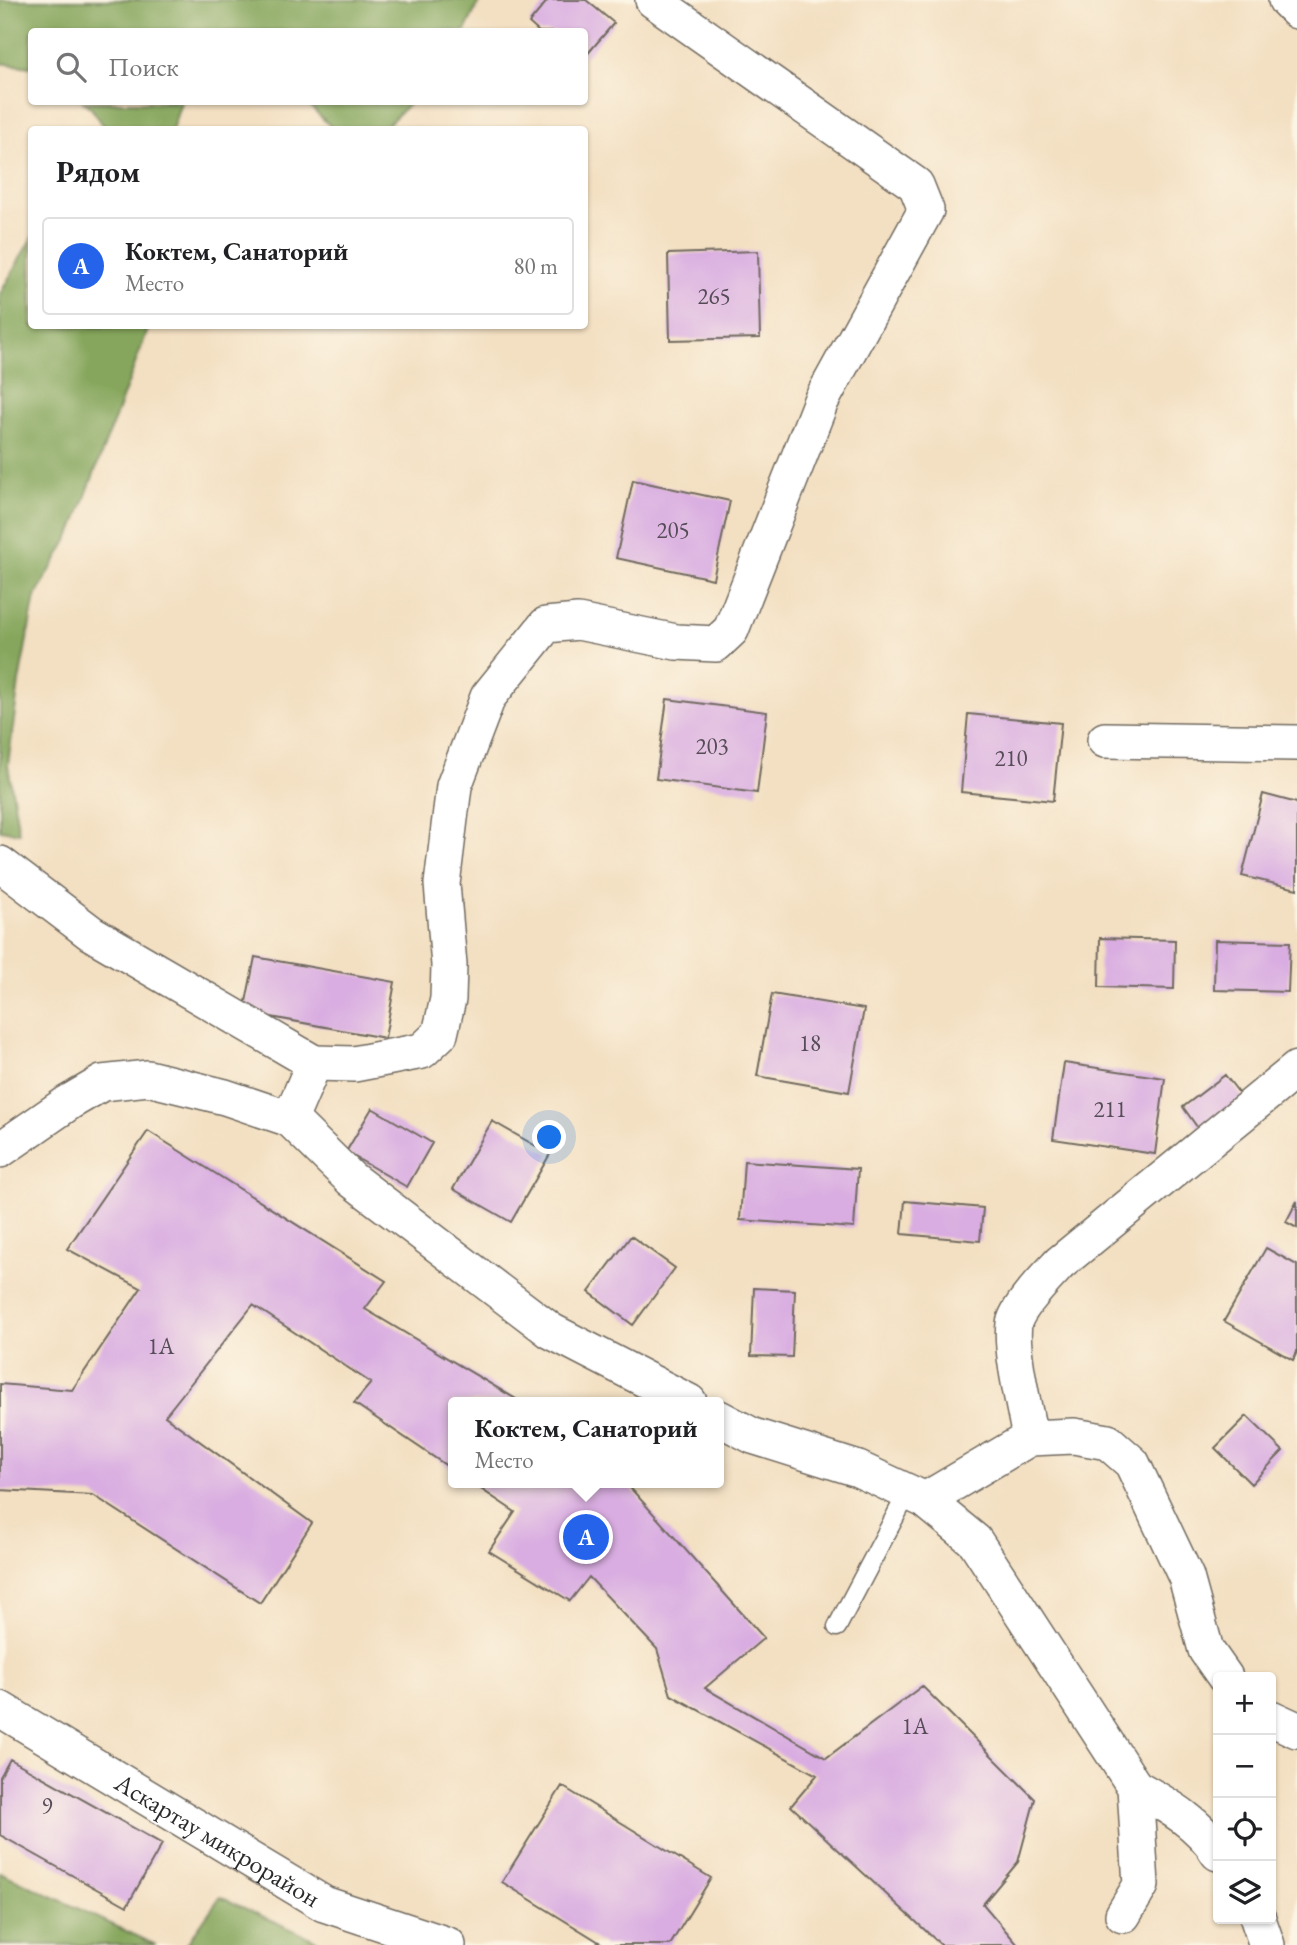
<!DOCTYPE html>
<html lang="ru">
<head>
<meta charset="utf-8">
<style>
	body { margin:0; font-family:"EB Garamond",serif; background:#f2f2f2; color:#202124 }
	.controls { position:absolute; right:21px; bottom:21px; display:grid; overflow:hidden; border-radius:7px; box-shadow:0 2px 5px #0004 }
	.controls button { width:63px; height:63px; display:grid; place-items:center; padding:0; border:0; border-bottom:2px solid #e0e0e0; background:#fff; color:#202124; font:35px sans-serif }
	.you { position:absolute; left:550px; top:1138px; width:24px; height:24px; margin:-18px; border:5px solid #fff; border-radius:50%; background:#1a73e8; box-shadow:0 0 0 10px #1a73e833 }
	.badge { display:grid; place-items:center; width:46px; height:46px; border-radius:50%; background:#2563eb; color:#fff; font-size:23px; font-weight:700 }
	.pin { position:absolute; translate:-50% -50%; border:4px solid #fff; box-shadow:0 2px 7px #0006 }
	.popup { position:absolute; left:448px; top:1397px; width:276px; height:91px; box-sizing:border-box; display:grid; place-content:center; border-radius:7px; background:#fff; filter:drop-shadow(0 2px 5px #0005); font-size:23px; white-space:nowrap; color:#757577 }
	.popup b { font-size:26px; color:#202124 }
	.popup::after { content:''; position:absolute; left:50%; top:100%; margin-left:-14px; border:14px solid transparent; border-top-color:#fff }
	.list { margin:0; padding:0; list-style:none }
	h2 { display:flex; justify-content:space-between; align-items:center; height:91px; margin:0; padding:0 28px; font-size:30px }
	h2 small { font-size:23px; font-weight:400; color:#757577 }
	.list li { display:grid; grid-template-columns:46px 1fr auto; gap:21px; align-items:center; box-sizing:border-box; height:98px; margin:0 14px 14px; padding:0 14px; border:2px solid #e0e0e0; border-radius:7px }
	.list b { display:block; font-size:26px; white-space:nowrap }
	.list p { margin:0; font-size:23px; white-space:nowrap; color:#757577 }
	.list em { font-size:23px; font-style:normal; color:#757577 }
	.icon { flex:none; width:38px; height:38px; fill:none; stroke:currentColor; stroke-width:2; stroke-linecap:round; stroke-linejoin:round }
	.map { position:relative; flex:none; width:1297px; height:1945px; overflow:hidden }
	.search { position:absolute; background:#fff; box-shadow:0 2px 5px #0004; left:28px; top:28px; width:560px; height:77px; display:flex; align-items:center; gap:18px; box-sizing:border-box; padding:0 24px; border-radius:7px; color:#757577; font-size:26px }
	.panel { position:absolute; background:#fff; box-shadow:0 2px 5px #0004; left:28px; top:126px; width:560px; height:203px; border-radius:7px }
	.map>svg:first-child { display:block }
	.forest { fill:#85a65b; stroke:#586843; stroke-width:2 }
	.building { fill:#d9ade1 }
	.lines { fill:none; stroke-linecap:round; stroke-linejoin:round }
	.service-casing { stroke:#716a60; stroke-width:21 }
	.minor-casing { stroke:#716a60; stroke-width:38 }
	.service { stroke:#fff; stroke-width:18 }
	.minor { stroke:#fff; stroke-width:35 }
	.labels { text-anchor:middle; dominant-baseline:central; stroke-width:5; stroke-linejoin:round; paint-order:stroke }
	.number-label { font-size:23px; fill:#564c58 }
	.street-label { font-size:26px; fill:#2b2b2b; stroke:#fcf5e5 }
</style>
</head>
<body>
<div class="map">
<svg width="1297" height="1945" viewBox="0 0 1297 1945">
	<rect width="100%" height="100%" fill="#fcf5e5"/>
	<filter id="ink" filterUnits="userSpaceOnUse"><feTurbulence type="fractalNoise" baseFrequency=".0143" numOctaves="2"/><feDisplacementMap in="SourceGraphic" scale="14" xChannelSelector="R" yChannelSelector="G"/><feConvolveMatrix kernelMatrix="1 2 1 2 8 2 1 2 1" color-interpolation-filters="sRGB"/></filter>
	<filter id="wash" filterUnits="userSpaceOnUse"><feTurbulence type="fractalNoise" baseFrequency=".00686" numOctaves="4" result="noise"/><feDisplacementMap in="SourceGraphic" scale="28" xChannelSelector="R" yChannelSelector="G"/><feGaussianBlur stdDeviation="1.57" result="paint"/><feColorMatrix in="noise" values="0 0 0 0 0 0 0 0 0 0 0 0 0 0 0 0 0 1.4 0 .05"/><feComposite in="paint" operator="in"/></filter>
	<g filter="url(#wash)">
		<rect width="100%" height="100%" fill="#f3dfc1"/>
		<path class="forest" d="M0 0H480L465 31 32 32 31 67 0 63Z
			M83 102H181L172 130 106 129 91 108Z
			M306 102H411L382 130 333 129Z
			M31 239 32 326 149 327 73 530 35 597 19 682 8 765 19 833 0 830V294Z
			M0 1872 156 1945H0Z
			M220 1897 326 1945H186Z"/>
		<g id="blocks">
			<path class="building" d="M548 0H586L614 23 584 58V32H539L529 23Z
				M758 251 760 338 670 340 668 254Z
				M633 480 730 501 713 579 616 558Z
				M667 699 767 712 757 793 656 779Z
				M968 714 1061 723 1053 801 961 792Z
				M1263 794 1297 803V889L1242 876Z
				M1100 938 1175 940 1174 989 1099 987Z
				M1215 940 1290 942 1288 992 1214 990Z
				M255 957 395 982 385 1038 244 1012Z
				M772 994 864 1009 849 1092 757 1076Z
				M1064 1063 1165 1078 1155 1154 1053 1139Z
				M1225 1075 1243 1098 1200 1131 1183 1107Z
				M372 1108 432 1143 407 1187 346 1152Z
				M492 1121 550 1154 511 1222 453 1189Z
				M148 1131 386 1281 365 1309 521 1402H453V1470L354 1403 371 1383 253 1305 165 1416 312 1523 260 1603 93 1495 0 1490V1384L72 1390 141 1288 67 1249Z
				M744 1161 858 1169 854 1228 740 1220Z
				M905 1201 983 1208 980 1241 902 1234Z
				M1297 1201V1228L1286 1222Z
				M631 1236 675 1268 633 1325 589 1292Z
				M1266 1248 1297 1265V1352L1293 1360 1224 1321Z
				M754 1288 795 1290 792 1357 751 1356Z
				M1247 1416 1283 1451 1251 1484 1215 1448Z
				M472 1483H626L764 1638 705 1688 826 1758 922 1686 1035 1799 1018 1862 983 1904 1018 1945H941L791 1806 817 1775 671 1695 657 1649 589 1577 570 1601 489 1551 515 1512Z
				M10 1759 162 1844 127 1906 0 1835V1777Z
				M562 1786 711 1878 670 1945H604L502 1882Z"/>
		</g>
	</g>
	<g filter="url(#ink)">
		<use href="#blocks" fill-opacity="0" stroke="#716a60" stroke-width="2"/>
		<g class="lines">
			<g class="service-casing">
				<path id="service" d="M837 1627 908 1492"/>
			</g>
			<g class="minor-casing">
				<g id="minor">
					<path d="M1286 0 1297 11"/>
					<path d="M1105 740 1297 743"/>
					<path d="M0 864 91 933 314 1063 290 1119 351 1179 551 1331 689 1402"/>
					<path d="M314 1063 354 1064 422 1051 440 1034 448 999 449 965 442 884 454 786 488 697 546 625 578 622 676 642 716 644 731 630 821 401 926 210 916 185 653 0"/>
					<path d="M0 1150 68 1103 102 1083 148 1078 225 1097 290 1119"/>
					<path d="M719 1418 753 1436 858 1469 925 1500 975 1541 1135 1787 1141 1885 1123 1915"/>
					<path d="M1030 1438C1025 1409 1010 1351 1014 1324 1017 1307 1048 1276 1060 1263L1297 1069"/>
					<path d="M925 1500 1030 1438 1074 1436 1108 1442 1132 1463 1186 1577 1206 1650 1225 1677"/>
					<path id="s1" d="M0 1709 324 1904 448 1945"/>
					<path d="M1271 1718 1297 1730"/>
					<path d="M1135 1787C1165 1804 1199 1822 1218 1853"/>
					<path d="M1258 1919 1267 1945"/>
				</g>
			</g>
			<use href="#service" class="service"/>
			<use href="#minor" class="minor"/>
		</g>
	</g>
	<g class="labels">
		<g class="number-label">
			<text x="714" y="296">265</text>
			<text x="673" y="530">205</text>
			<text x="712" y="746">203</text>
			<text x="1011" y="758">210</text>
			<text x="810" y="1043">18</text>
			<text x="1110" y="1109">211</text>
			<text x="161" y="1346">1А</text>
			<text x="915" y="1726">1А</text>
			<text x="47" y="1806">9</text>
		</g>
		<g class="street-label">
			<text stroke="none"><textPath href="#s1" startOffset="254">Аскартау микрорайон</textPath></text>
		</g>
	</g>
</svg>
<div class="controls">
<button>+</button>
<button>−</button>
<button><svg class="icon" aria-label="locate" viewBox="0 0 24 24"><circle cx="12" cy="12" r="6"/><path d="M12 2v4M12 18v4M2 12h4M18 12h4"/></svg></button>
<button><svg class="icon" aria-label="layers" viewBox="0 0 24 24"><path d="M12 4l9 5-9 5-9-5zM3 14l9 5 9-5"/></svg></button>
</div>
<div class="you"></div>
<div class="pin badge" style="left:586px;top:1537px">A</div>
<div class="popup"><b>Коктем, Санаторий</b>Место</div>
<div class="search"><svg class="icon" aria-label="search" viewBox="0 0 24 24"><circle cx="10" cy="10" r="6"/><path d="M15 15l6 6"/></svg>Поиск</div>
<section class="panel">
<h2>Рядом<small></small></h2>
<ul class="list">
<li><span class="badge">A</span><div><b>Коктем, Санаторий</b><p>Место</p></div><em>80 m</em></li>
</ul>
</section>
</div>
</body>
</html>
